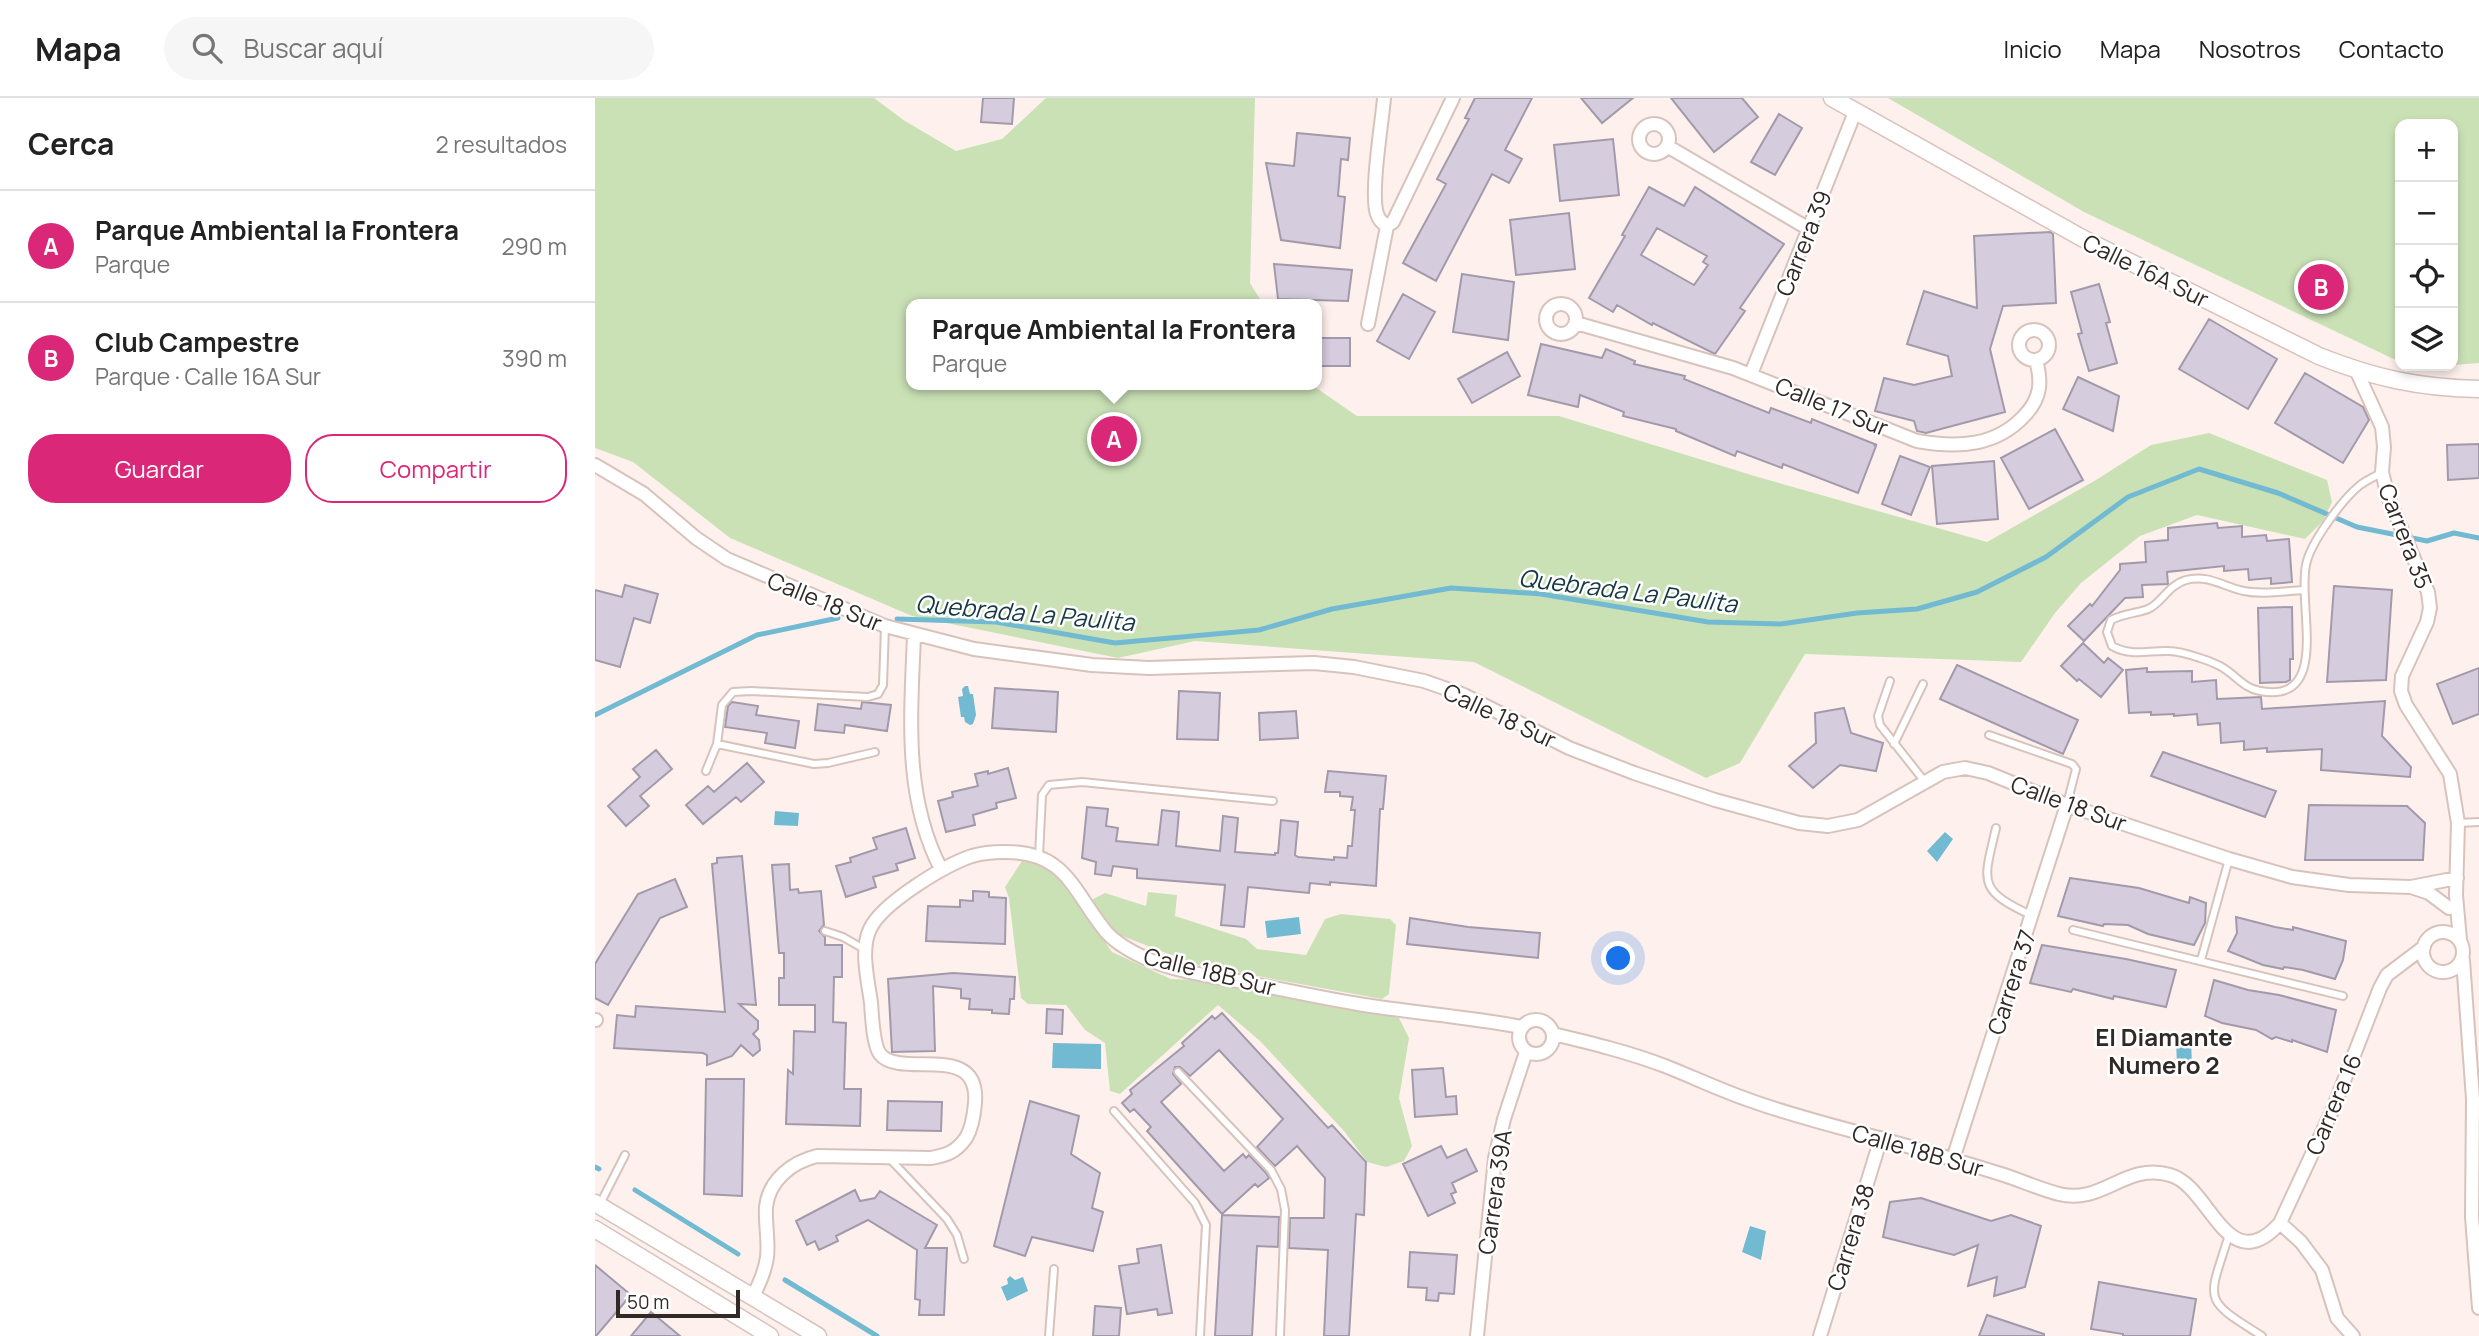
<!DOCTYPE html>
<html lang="es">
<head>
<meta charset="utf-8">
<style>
	body { margin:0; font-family:Manrope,sans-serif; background:#f6f6f6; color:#222 }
	.controls { position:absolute; right:21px; top:21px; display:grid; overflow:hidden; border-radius:14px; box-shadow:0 4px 10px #0003 }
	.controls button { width:63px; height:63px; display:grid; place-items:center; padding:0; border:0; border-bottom:2px solid #e0e0e0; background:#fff; color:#222; font:35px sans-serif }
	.scale { position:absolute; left:21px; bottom:18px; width:124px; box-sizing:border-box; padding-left:7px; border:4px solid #312926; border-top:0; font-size:19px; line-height:24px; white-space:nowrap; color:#312926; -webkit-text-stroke:5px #fff; paint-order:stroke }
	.you { position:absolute; left:1024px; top:861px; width:24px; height:24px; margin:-18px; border:5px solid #fff; border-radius:50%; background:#1a73e8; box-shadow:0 0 0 10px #1a73e833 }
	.badge { display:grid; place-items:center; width:46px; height:46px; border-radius:50%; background:#db2777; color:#fff; font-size:23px; font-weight:700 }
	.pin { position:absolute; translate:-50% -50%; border:4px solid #fff; box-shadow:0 2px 7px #0006 }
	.popup { position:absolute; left:311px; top:201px; width:416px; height:91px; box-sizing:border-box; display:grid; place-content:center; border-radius:14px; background:#fff; filter:drop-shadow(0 2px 5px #0005); font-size:23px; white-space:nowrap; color:#767676 }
	.popup b { font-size:26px; color:#222 }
	.popup::after { content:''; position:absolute; left:50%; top:100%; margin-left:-14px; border:14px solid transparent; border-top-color:#fff }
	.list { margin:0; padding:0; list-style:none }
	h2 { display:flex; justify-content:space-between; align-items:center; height:91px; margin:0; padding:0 28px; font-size:30px }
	h2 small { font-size:23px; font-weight:400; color:#767676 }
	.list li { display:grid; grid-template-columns:46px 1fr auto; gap:21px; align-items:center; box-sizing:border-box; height:112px; padding:0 28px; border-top:2px solid #e0e0e0 }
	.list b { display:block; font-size:26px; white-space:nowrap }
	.list p { margin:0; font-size:23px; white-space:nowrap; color:#767676 }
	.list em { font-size:23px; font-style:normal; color:#767676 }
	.actions { display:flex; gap:14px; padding:21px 28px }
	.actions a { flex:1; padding:16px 0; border:2px solid #db2777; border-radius:28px; text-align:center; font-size:24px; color:#db2777 }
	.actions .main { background:#db2777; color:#fff }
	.icon { flex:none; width:38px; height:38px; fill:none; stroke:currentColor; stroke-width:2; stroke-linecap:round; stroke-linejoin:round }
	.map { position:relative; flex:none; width:1884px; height:1238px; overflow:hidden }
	header { display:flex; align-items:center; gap:42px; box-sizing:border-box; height:98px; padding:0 35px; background:#fff; border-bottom:2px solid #e0e0e0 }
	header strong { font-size:33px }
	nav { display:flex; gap:38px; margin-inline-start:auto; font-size:24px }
	.search { width:490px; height:63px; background:#f6f6f6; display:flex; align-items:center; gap:18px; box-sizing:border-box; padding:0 24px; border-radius:38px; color:#767676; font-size:26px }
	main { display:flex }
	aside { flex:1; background:#fff }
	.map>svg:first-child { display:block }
	.green { fill:#cae1b6 }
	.water { fill:#72b9d2 }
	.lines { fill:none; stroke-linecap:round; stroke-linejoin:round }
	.stream { stroke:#72b9d2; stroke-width:5 }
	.building { fill:#d5cdde; stroke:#a29aaa; stroke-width:2; fill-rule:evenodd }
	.service-casing { stroke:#d7c3bc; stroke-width:10 }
	.minor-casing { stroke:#d7c3bc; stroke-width:16 }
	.tertiary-casing { stroke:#d7c3bc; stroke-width:19 }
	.service { stroke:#fff; stroke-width:6 }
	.minor { stroke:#fff; stroke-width:12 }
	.tertiary { stroke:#fff; stroke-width:16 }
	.labels { text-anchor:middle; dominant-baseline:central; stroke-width:5; stroke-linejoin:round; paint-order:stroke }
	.street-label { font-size:23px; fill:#312926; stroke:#fff }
	.water-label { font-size:24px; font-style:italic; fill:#163843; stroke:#fff }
	.neighbourhood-label { font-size:24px; font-weight:bold; fill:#312926; stroke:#fff }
</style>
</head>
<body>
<header>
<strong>Mapa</strong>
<div class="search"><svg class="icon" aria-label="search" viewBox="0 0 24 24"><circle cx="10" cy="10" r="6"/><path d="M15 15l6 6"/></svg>Buscar aquí</div>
<nav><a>Inicio</a><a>Mapa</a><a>Nosotros</a><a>Contacto</a></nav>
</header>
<main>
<aside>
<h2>Cerca<small>2 resultados</small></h2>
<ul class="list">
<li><span class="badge">A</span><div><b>Parque Ambiental la Frontera</b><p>Parque</p></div><em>290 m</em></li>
<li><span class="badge">B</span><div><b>Club Campestre</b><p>Parque · Calle 16A Sur</p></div><em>390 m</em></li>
</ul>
<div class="actions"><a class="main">Guardar</a><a>Compartir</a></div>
</aside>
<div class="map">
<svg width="1884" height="1238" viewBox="0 0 1884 1238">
	<rect width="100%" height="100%" fill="#fef1ed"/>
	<path class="green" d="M0 0H279L310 23 361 53 407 41 451 0H660L655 185 668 206H316V287H717L762 318H964L1163 379 1392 444 1501 382 1556 347 1614 335 1732 382 1737 404 1728 423 1710 441 1602 417 1545 438 1486 485 1460 515 1426 564 1210 556 1145 665 1111 680 879 564 600 543 523 560 317 518 135 440 38 364 0 350Z
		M1293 0H1884V265L1858 267V26H1805V264L1489 114Z
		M427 763 446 764 463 777 517 854 576 881 623 883 804 920 814 940 804 1000 817 1048 809 1063 791 1069 772 1064 749 1033 665 943 623 907 525 996 515 993 510 945 490 932 471 907 433 906 426 900 414 800 410 789Z
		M553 794 582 797 580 818 651 841 662 851 711 857 730 821 746 816 795 821 801 827 794 896 787 901 602 867 522 836 508 825 498 809V801L510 795 551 808Z"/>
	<path class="water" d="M370 588H373L375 596H378L381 617 378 626 375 627 370 624 369 619H366L363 599 368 598 367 591Z
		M180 713 204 715 203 728 179 727Z
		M1350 734 1358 741 1342 764 1332 753Z
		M704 819 706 836 672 840 670 823Z
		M1596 940 1597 968 1582 969 1581 941Z
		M458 945 506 946V971L457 970Z
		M1155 1128 1171 1133 1166 1162 1147 1154Z
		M415 1178 420 1182 428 1179 433 1193 412 1203 406 1189 413 1186 412 1181Z"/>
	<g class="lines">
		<path class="stream" d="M302 521 401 524 520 545 664 532 737 511 856 490 946 496 1113 524 1186 526 1262 515 1322 511 1382 494 1451 459 1533 399 1604 371 1683 395 1762 429 1832 443 1859 435 1884 440
			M0 617 162 537 243 520
			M0 1069 4 1071
			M40 1092 143 1156
			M190 1182 282 1238"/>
	</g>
	<path class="building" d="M388 0H419L417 26 386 24Z
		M880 0H937L910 52 927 61 914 85 897 76 841 183 808 165 851 86 842 81 874 21 870 20Z
		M986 0H1038L1007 25Z
		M1076 0H1147L1163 19 1119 54Z
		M1184 16 1207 30 1180 77 1156 64Z
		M702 35 755 40 753 62 746 61 743 98 750 99 745 150 686 142 671 65 699 68Z
		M1018 41 1024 97 965 103 959 47Z
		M1054 89 1089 108 1100 89 1189 146 1145 210 1150 213 1120 256 1058 225 1057 227 1022 207 1018 214 994 200 1030 138 1027 137ZM1062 130 1112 158 1108 164 1113 167 1099 187 1046 157Z
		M974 115 980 171 921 177 915 122Z
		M1455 134 1458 136 1461 205 1408 208 1395 251 1410 314 1331 335 1322 333 1319 323 1280 313 1289 280 1319 287 1357 278 1353 258 1312 246 1329 193 1382 210 1379 138Z
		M679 166 757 172 753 203 683 201Z
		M867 176 919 184 913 242 858 234Z
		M1504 186 1515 224 1511 225 1522 265 1494 273 1483 236 1487 235 1476 194Z
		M808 196 840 214 814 261 782 243Z
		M1614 221 1682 261 1653 311 1584 271Z
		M722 240H755V268H722Z
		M946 246 1007 260 1011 251 1040 263 1039 266 1090 278 1089 281 1174 315 1176 310 1216 325 1217 321 1282 347H1279L1281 348 1263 395 1188 366 1187 370 1142 353 1140 358 1081 333V331L1028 318 1029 314 985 297 983 309 933 297Z
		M912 254 925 278 877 305 863 281Z
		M1710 275 1768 309 1774 322 1748 365 1680 325Z
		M1483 279 1524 298 1518 333 1468 311Z
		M1460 331 1488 382 1434 411 1406 360Z
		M1884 346V380L1853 382 1852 347Z
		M1305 358 1335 369 1316 417 1287 406Z
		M1399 363 1403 421 1342 426 1337 368Z
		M1622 425 1623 430 1647 428V439L1671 437 1672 443 1694 441 1697 484 1676 486V480L1654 482 1653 471 1629 473V468L1572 474 1573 486 1547 487 1548 499 1530 500 1489 543 1473 528 1495 506 1497 508 1525 472V466L1551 464 1550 444 1573 442V430Z
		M30 487 63 496 55 525 39 520 25 569 0 562V492L27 499Z
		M1739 488 1797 492 1791 582 1732 584Z
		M1697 509 1698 561H1695V582L1691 584 1665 585 1663 510Z
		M1488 545 1509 565 1513 560 1528 572 1506 599 1484 581 1482 583 1466 568Z
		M1362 567 1483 622 1468 656 1345 601Z
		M1552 570V574L1597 573V584L1621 582 1622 601 1666 599 1667 611 1790 603 1787 638 1816 669 1815 679 1726 672 1727 651 1672 654V650L1649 652V643L1626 645 1625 625 1603 627 1602 616 1579 618V616L1556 617V614L1534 615 1531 572Z
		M1884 570V616L1858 626 1842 586Z
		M400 590 463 594 461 634 397 630Z
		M584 593 625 595 623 642 582 641Z
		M137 604 163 608 161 617 204 623 200 650 170 645 172 635 130 629 133 608Z
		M267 604 296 607 292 633 250 627 249 635 220 632 223 606 266 611Z
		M1249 610 1256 635 1288 645 1281 673 1245 667 1218 690 1194 668 1221 645 1220 615Z
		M701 613 703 640 665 642 664 615Z
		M61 652 77 671 45 698 54 708 31 728 13 708 45 679 38 671Z
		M1568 654 1681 693 1670 719 1556 678Z
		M152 665 169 684 146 704 141 699 108 726 91 707 113 688 119 694Z
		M413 670 421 700 401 705 402 710 378 717 380 727 351 734 343 703 358 699 357 694 383 688 380 676 393 673V676Z
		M733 673 791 678 788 711H785L781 788 735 784V787L715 785 714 795 653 789 649 829 626 827 630 787 542 780V771L518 768 516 778 500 776 501 764 487 760 492 709 513 711 511 728 523 730 521 743 563 747 567 712 584 714 581 748 625 753 628 718 643 720 640 754 680 757V755H683L686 722 703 724 700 757 703 759 739 762V759L752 760 753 748H757L760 712H756L758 699 745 698V694H730Z
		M1714 707 1812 708 1830 725 1828 762H1710Z
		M311 730 320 760 301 766 303 772 278 779 281 789 251 799 241 768 256 764 255 760 282 751 278 740Z
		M147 758 161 907 144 906 163 923V931L158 936 164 942 165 952 158 958 146 947 137 958 112 967V957L108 955 19 950 22 917 40 919 41 908 130 914 117 766 122 765V760Z
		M194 766 195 792 203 791 204 795 226 793 229 827 224 833 230 839V847H247V879H239L238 924 251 925 249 991H266L265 1028 191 1026 193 972 198 976 199 933 220 934V907H184V880H189V855H184L177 767Z
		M1475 780 1544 790 1594 805 1595 799 1611 805 1610 825 1599 847 1553 836 1533 827 1509 826 1508 828 1463 818Z
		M80 781 92 809 65 820 13 907 0 900V866L43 796Z
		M378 793 394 794V799L411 800 410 846 331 843 333 808 365 809V802L378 803Z
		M1641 819 1680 829 1698 832V829L1751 843 1748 862 1740 881 1708 872 1689 869 1688 871 1668 867 1633 853 1642 835Z
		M815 820 873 829 945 835 943 860 812 846Z
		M1447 847 1531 861 1581 872 1571 909 1519 898 1518 901 1478 891 1476 894 1435 885Z
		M358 875 420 879 419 901H415L414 916 397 915V912L374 911 375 901 366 900V891L338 888 340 953 297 954 293 881Z
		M1619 882 1653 892 1684 897 1741 912 1732 954 1697 942V944L1681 939 1677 941 1661 932 1627 925 1610 918Z
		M452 911 468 912 467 936 451 935Z
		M627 915 733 1030 737 1027 771 1064 769 1117 761 1116 754 1238H729L733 1152 694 1150 695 1120H729L730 1080 702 1048 680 1068 662 1049 688 1021 624 952 595 978 585 969H580L578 976 586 986 566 1004 629 1073 648 1056 651 1060 654 1057 671 1075 674 1080 663 1089 660 1086 627 1116 552 1033 556 1029 539 1011 535 1014 527 1005 537 996 535 992 589 948 587 945 617 918 620 921Z
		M848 970 851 999 861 998 862 1016 820 1019 817 972Z
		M111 981H149L147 1098 109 1096Z
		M293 1003 347 1004 346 1033 292 1032Z
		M435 1003 484 1018 476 1056 505 1075 497 1110 508 1114 498 1153 437 1139 430 1158 399 1148Z
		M846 1048 852 1060 871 1051 882 1073 857 1085 861 1094 856 1096 860 1105 833 1118 808 1066Z
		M260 1092 265 1103 280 1100 285 1093 342 1127 330 1150H352L349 1217H324L325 1202 320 1201 322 1152 273 1122 241 1138 243 1143 224 1152 220 1143 212 1147 201 1123Z
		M1326 1100 1396 1123 1416 1117 1446 1128 1430 1189 1399 1198 1402 1179 1373 1188 1383 1147 1359 1157 1288 1139 1295 1104Z
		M627 1117 684 1119 683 1149 662 1148 657 1238H620Z
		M566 1147 577 1215 563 1217 562 1211 532 1216 524 1168 544 1165 542 1151Z
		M815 1154 862 1157 859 1196 844 1195 843 1203 831 1202 832 1190 813 1189Z
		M0 1167 36 1197 1 1238H0Z
		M1504 1184 1601 1201 1595 1238H1528V1236L1496 1231Z
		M500 1208 526 1210 524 1238H498Z
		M56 1214 85 1238H36Z
		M1392 1217 1449 1236V1238H1384Z"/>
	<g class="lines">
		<g class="service-casing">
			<path id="service" d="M1709 492C1689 493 1668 497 1649 493 1629 489 1613 476 1591 482 1573 487 1566 506 1553 511 1540 516 1530 515 1516 522L1512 534 1517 548C1537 559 1553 552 1574 553 1584 553 1596 557 1605 560 1612 562 1619 565 1625 568 1640 576 1648 590 1665 593 1737 606 1702 507 1711 467 1715 445 1747 402 1764 388 1771 382 1780 379 1787 374
				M1295 583 1283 618 1285 627 1330 684
				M1394 637 1477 666 1481 671 1472 706
				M122 646 219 666 233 665 280 654
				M1299 646 1328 586
				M111 673 122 646 127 607 138 594 156 593 273 599 283 596 288 587 290 528
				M1863 725 1884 724
				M1401 730C1388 785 1382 792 1438 818
				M444 758 447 697 454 687 487 684 678 703
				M1478 832 1748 898
				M230 833 248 839 269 851
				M1606 862 1634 761
				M583 974 676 1072 686 1091 690 1112 685 1238
				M519 1013 600 1105 611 1127 605 1238
				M294 1060 352 1121 362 1137 369 1161
				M5 1106 30 1057
				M1634 1137C1613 1204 1606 1200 1667 1238
				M454 1238 459 1171"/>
		</g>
		<g class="minor-casing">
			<path id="minor" d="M789 0C787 25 775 95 782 116 784 122 787 125 792 128
				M1044 41a15 15 0 1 1 30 0a15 15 0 1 1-30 0Z
				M1072 48 1214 131
				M951 221a15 15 0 1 1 30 0a15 15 0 1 1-30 0Z
				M981 225 1138 270 1322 343C1362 350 1401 349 1430 317 1446 300 1447 284 1441 262
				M773 226 792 128 798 124 858 0
				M1424 247a15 15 0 1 1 30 0a15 15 0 1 1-30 0Z
				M1762 274 1787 329 1789 349 1787 374 1793 399 1833 494 1835 510 1832 524 1807 578 1806 593 1811 607 1855 676 1863 725 1861 797 1865 842
				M1156 276 1260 14
				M0 367 49 396 101 440 132 461 290 528 379 551 497 567 554 570 719 565 759 569 829 583 869 597 974 650 1039 675 1120 702 1204 725 1233 728 1263 722 1348 674 1370 670 1393 675 1472 707 1634 761 1697 779 1754 787 1816 789 1862 780
				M319 537C316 617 308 698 346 771
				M1816 789 1834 795 1854 810
				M1828 854a20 20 0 1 1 40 0a20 20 0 1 1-40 0Z
				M1868 862 1878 1001 1877 1119 1884 1210
				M924 939a17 17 0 1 1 34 0a17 17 0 1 1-34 0Z
				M0 922H1
				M958 936C996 945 1033 954 1070 968 1098 979 1125 992 1154 1002 1209 1022 1266 1034 1322 1051 1351 1059 1380 1068 1409 1077 1427 1083 1445 1091 1464 1096 1508 1107 1530 1064 1575 1077 1615 1087 1632 1184 1685 1125L1738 1011 1785 890 1792 877 1829 849
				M1358 1061 1472 707
				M1685 1125 1706 1144 1727 1172 1742 1220 1758 1238
				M157 1200C164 1187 170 1174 172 1159 174 1143 170 1126 171 1109 174 1082 197 1064 222 1058L336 1060C352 1057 361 1054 371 1040 377 1030 379 1017 380 1005 385 942 306 982 285 956 278 947 277 917 276 905 273 882 265 852 275 831 287 805 350 767 377 758 387 755 399 754 409 754 469 753 477 790 508 830 518 844 535 853 550 860 584 875 623 879 659 886 695 893 732 901 769 907 821 915 874 919 927 929
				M882 1238 900 1060 909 1021 931 954
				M1225 1238 1286 1040"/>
		</g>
		<g class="tertiary-casing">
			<path id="tertiary" d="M1237 0 1487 140 1724 258C1779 280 1825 290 1884 291
				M0 1105 223 1238
				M0 1131 175 1238"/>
		</g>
		<use href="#service" class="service"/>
		<use href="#minor" class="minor"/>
		<use href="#tertiary" class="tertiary"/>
	</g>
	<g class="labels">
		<g class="street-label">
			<text transform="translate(1208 145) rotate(-68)">Carrera 39</text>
			<text transform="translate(1551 172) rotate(26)">Calle 16A Sur</text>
			<text transform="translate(1237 308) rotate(22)">Calle 17 Sur</text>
			<text transform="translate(1811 438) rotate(69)">Carrera 35</text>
			<text transform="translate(230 503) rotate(22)">Calle 18 Sur</text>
			<text transform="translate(905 617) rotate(25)">Calle 18 Sur</text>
			<text transform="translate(1474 705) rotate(20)">Calle 18 Sur</text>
			<text transform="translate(615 873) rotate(14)">Calle 18B Sur</text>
			<text transform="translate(1416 884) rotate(-72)">Carrera 37</text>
			<text transform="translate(1738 1006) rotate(-67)">Carrera 16</text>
			<text transform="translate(1323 1052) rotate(16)">Calle 18B Sur</text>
			<text transform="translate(899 1094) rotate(-82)">Carrera 39A</text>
			<text transform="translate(1255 1139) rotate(-73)">Carrera 38</text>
		</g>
		<g class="water-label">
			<text transform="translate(1033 492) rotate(7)">Quebrada La Paulita</text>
			<text transform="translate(430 514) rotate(5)">Quebrada La Paulita</text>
		</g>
		<g class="neighbourhood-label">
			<text x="1569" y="938">El Diamante<tspan x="1569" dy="28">Numero 2</tspan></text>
		</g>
	</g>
</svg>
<div class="controls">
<button>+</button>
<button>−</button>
<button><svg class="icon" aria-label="locate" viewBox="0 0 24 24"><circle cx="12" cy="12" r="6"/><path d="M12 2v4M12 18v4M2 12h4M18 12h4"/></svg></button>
<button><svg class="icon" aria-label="layers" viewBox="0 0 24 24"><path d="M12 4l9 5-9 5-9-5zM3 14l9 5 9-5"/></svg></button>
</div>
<div class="scale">50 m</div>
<div class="you"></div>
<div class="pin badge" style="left:519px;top:341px">A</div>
<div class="popup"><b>Parque Ambiental la Frontera</b>Parque</div>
<div class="pin badge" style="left:1726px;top:189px">B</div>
</div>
</main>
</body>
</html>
